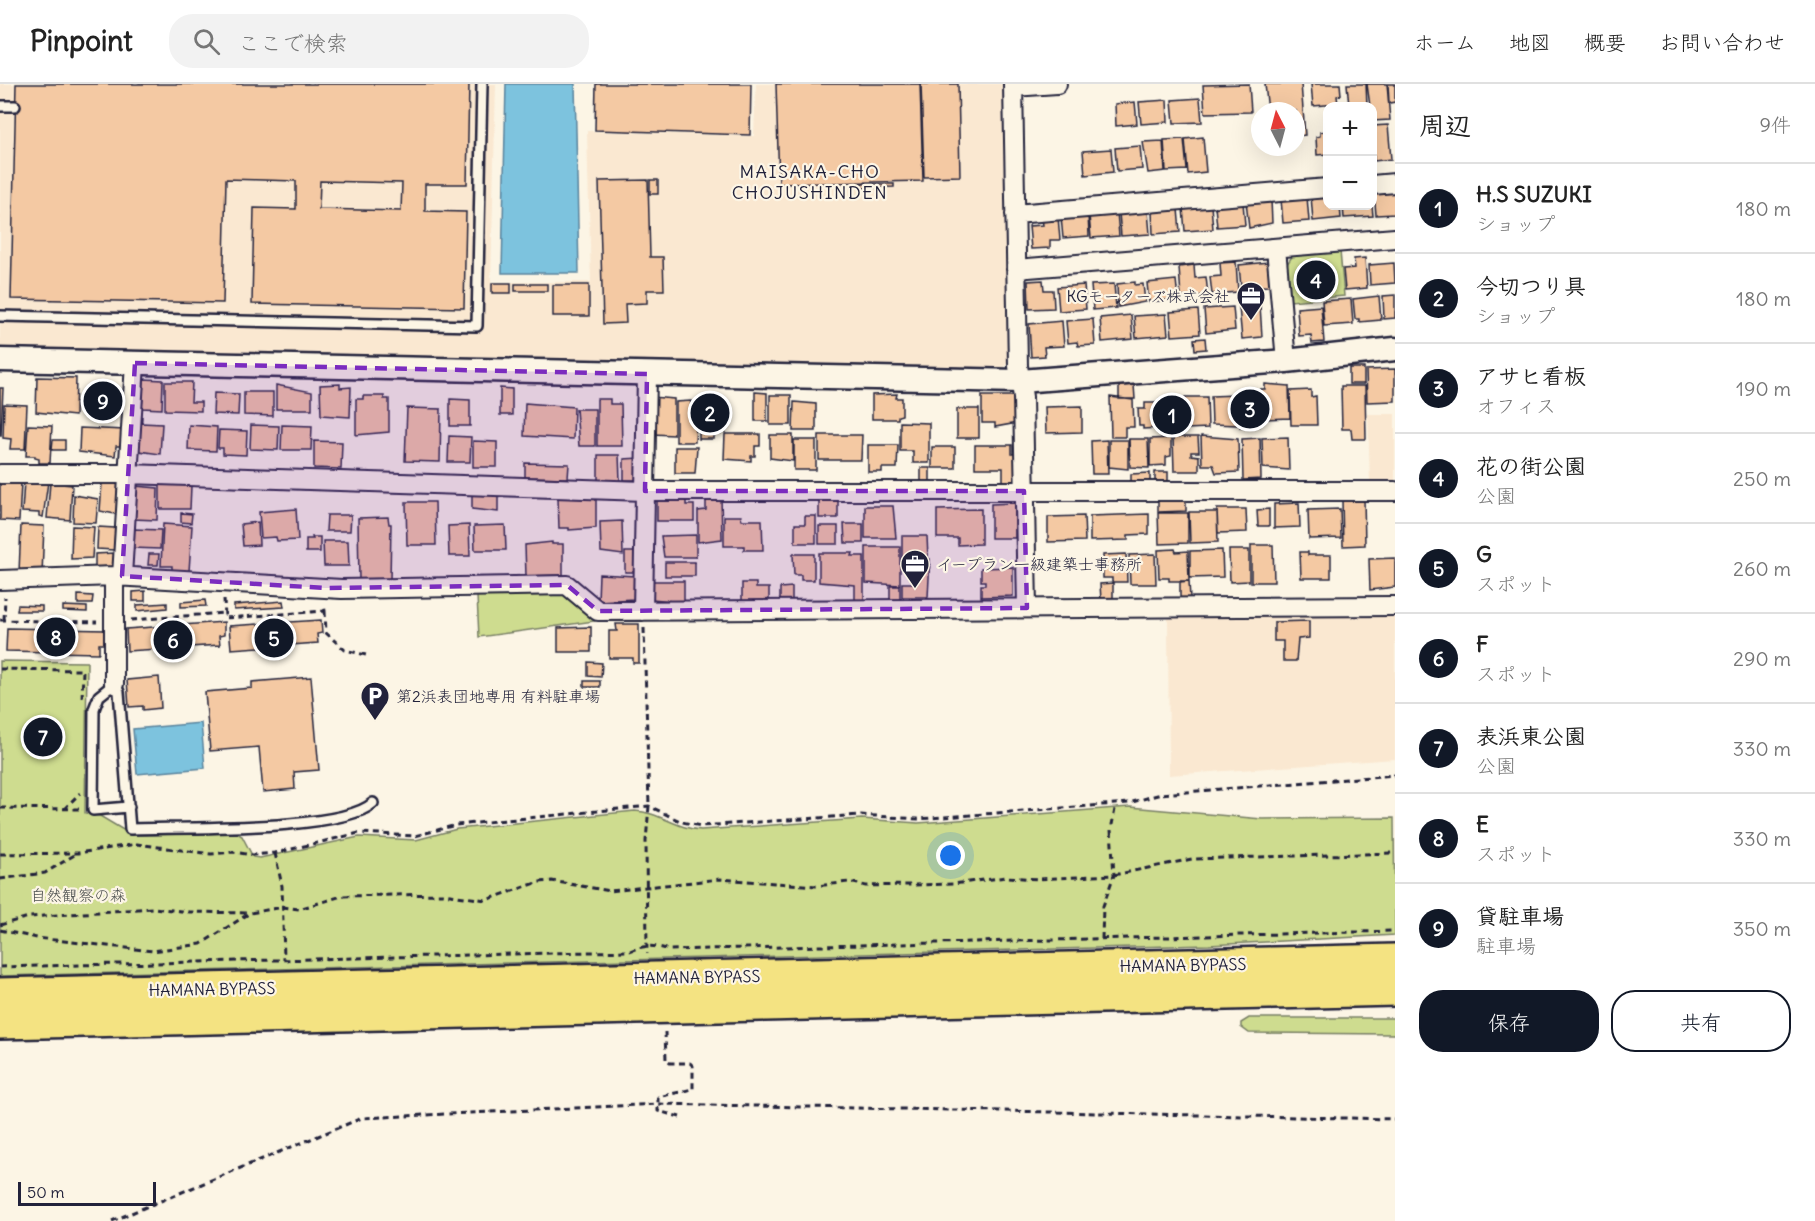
<!DOCTYPE html>
<html lang="ja">
<head>
<meta charset="utf-8">
<style>
	body { margin:0; font-family:Delius,"Klee One",sans-serif; background:#f2f2f2; color:#222 }
	.controls { position:absolute; right:18px; top:18px; display:grid; overflow:hidden; border-radius:12px; box-shadow:0 6px 24px #0002 }
	.controls button { width:54px; height:54px; display:grid; place-items:center; padding:0; border:0; border-bottom:2px solid #e0e0e0; background:#fff; color:#222; font:30px sans-serif }
	.compass { position:absolute; left:1251px; top:18px; width:54px; height:54px; border-radius:50%; background:#fff; box-shadow:0 6px 24px #0002; rotate:354deg }
	.scale { position:absolute; left:18px; bottom:15px; width:138px; box-sizing:border-box; padding-left:6px; border:3px solid #22223b; border-top:0; font-size:16px; line-height:21px; white-space:nowrap; color:#22223b; -webkit-text-stroke:4px #fcf5e5; paint-order:stroke }
	.you { position:absolute; left:951px; top:772px; width:21px; height:21px; margin:-15px; border:4px solid #fff; border-radius:50%; background:#1a73e8; box-shadow:0 0 0 9px #1a73e833 }
	.badge { display:grid; place-items:center; width:39px; height:39px; border-radius:50%; background:#111827; color:#fff; font-size:20px; font-weight:700 }
	.pin { position:absolute; translate:-50% -50%; border:3px solid #fff; box-shadow:0 2px 6px #0006 }
	.list { margin:0; padding:0; list-style:none }
	h2 { display:flex; justify-content:space-between; align-items:center; height:78px; margin:0; padding:0 24px; font-size:26px }
	h2 small { font-size:20px; font-weight:400; color:#767676 }
	.list li { display:grid; grid-template-columns:39px 1fr auto; gap:18px; align-items:center; box-sizing:border-box; height:90px; padding:0 24px; border-top:2px solid #e0e0e0 }
	.list b { display:block; font-size:22px; white-space:nowrap }
	.list p { margin:0; font-size:20px; white-space:nowrap; color:#767676 }
	.list em { font-size:20px; font-style:normal; color:#767676 }
	.actions { display:flex; gap:12px; padding:18px 24px }
	.actions a { flex:1; padding:14px 0; border:2px solid #111827; border-radius:24px; text-align:center; font-size:21px; color:#111827 }
	.actions .main { background:#111827; color:#fff }
	.icon { flex:none; width:33px; height:33px; fill:none; stroke:currentColor; stroke-width:2; stroke-linecap:round; stroke-linejoin:round }
	.map { position:relative; flex:none; width:1395px; height:1137px; overflow:hidden }
	header { display:flex; align-items:center; gap:36px; box-sizing:border-box; height:84px; padding:0 30px; background:#fff; border-bottom:2px solid #e0e0e0 }
	header strong { font-size:28px }
	nav { display:flex; gap:33px; margin-inline-start:auto; font-size:21px }
	.search { width:420px; height:54px; background:#f2f2f2; display:flex; align-items:center; gap:15px; box-sizing:border-box; padding:0 21px; border-radius:24px; color:#767676; font-size:22px }
	main { display:flex }
	aside { flex:1; background:#fff }
	.map>svg:first-child { display:block }
	.built { fill:#fae8d1 }
	.green { fill:#cedc8f; stroke:#787f65; stroke-width:1.5 }
	.water { fill:#7dc3de; stroke:#59839d; stroke-width:1.5 }
	.building { fill:#f4c9a3; stroke:#22223b; stroke-width:1.5; fill-rule:evenodd }
	.lines { fill:none; stroke-linecap:round; stroke-linejoin:round }
	.service-casing { stroke:#22223b; stroke-width:14 }
	.minor-casing { stroke:#22223b; stroke-width:22 }
	.tertiary-casing { stroke:#22223b; stroke-width:27 }
	.motorway-casing { stroke:#22223b; stroke-width:38 }
	.path { stroke:#22223b; stroke-width:3; stroke-dasharray:6 4.5; stroke-linecap:butt }
	.service { stroke:#fcf5e5; stroke-width:9 }
	.minor { stroke:#fcf5e5; stroke-width:18 }
	.tertiary { stroke:#fcf5e5; stroke-width:22 }
	.motorway { stroke:#f4e382; stroke-width:33 }
	.marked { fill:#7b2cbf; fill-opacity:0.2; stroke:#7b2cbf; stroke-width:4.5; stroke-dasharray:12 8; stroke-linejoin:round }
	.labels { text-anchor:middle; dominant-baseline:central; stroke-width:4.5; stroke-linejoin:round; paint-order:stroke }
	.poi-label { font-size:16px; fill:#22223b; stroke:#fcf5e5; text-anchor:start }
	.park-label { font-size:16px; fill:#4d5050; stroke:#fcf5e5 }
	.street-label { font-size:16px; fill:#22223b; stroke:#fcf5e5 }
	.neighbourhood-label { font-size:18px; letter-spacing:1.5px; fill:#22223b; stroke:#fcf5e5 }
</style>
</head>
<body>
<header>
<strong>Pinpoint</strong>
<div class="search"><svg class="icon" aria-label="search" viewBox="0 0 24 24"><circle cx="10" cy="10" r="6"/><path d="M15 15l6 6"/></svg>ここで検索</div>
<nav><a>ホーム</a><a>地図</a><a>概要</a><a>お問い合わせ</a></nav>
</header>
<main>
<div class="map">
<svg width="1395" height="1137" viewBox="0 0 1395 1137">
	<rect width="100%" height="100%" fill="#fcf5e5"/>
	<filter id="ink" filterUnits="userSpaceOnUse"><feTurbulence type="fractalNoise" baseFrequency=".0167" numOctaves="2"/><feDisplacementMap in="SourceGraphic" scale="12" xChannelSelector="R" yChannelSelector="G"/><feConvolveMatrix kernelMatrix="1 2 1 2 8 2 1 2 1" color-interpolation-filters="sRGB"/></filter>
	<g filter="url(#ink)">
		<path class="built" d="M0 0H496L491 198H591L587 47 754 52 756 0H1004L1009 278 1002 285 0 264Z
			M1368 330H1395V400H1370Z
			M1395 531V675L1169 691 1168 533Z"/>
		<path class="green" d="M1340 167 1344 212 1290 217 1287 180 1293 171Z
			M563 511 594 537 479 553 477 512Z
			M0 577 87 578 85 729 100 732 130 750 138 751 237 749 242 752 253 773 260 774 359 753 416 756 457 745 635 727C659 728 677 745 701 746L862 735 918 739 1130 723 1262 735 1394 734 1395 851 1209 861 0 892Z
			M1249 934H1395V950L1249 949 1241 943V939Z"/>
		<path class="water" d="M506 0H575L579 189H502Z
			M201 639 205 684 137 690 133 645Z"/>
		<path class="building" d="M16 0H469L467 100H425V127L466 128 464 224 252 220 254 124 296 125V97L226 95 223 219 11 215ZM320 97 402 99 401 127 319 125Z
			M596 0H751L750 51 595 46Z
			M776 0H920L923 97 779 100Z
			M921 0H958L960 92 924 93Z
			M1249 0 1251 28 1205 29 1203 1Z
			M1265 0H1301L1305 51 1296 52V27H1268Z
			M1311 0H1340L1341 11 1337 12 1338 20 1313 22Z
			M1347 0H1366L1367 22H1349Z
			M1367 0H1387L1390 36 1372 37Z
			M1388 0H1395V18L1389 19Z
			M1200 14 1202 38 1174 39 1172 16Z
			M1167 16 1168 38 1141 40 1139 18Z
			M1135 18 1137 40 1116 42 1115 20Z
			M1388 41 1391 75 1374 77 1372 42Z
			M1328 47V70L1317 71 1316 53 1320 52V48Z
			M1203 53 1206 88 1188 90 1185 55Z
			M1184 55 1187 86 1166 87 1164 56Z
			M1163 57 1165 87 1148 89 1143 58Z
			M1140 62 1142 85 1117 87 1115 64Z
			M1111 65 1113 88 1085 91 1083 67Z
			M648 96 650 173H663L664 206H647V219L625 220 626 239 603 240 599 97Z
			M650 96H658V110H650Z
			M860 100H894V103L860 104Z
			M1395 105V130L1376 131 1374 107Z
			M1328 111V122H1340L1341 134 1313 137 1311 112Z
			M1307 113 1309 137 1283 139 1281 115Z
			M1271 116 1272 139 1249 144 1246 118Z
			M1243 119 1245 141 1217 143 1215 122Z
			M1211 122 1213 145 1185 147 1183 124Z
			M1343 122H1372L1373 132 1344 134Z
			M1178 125 1180 148 1153 150 1152 127Z
			M1148 127 1150 150 1121 152 1119 129Z
			M1117 128 1119 152 1091 154 1089 131Z
			M1088 131 1089 152 1063 154 1061 133Z
			M1058 133 1060 156H1050V164L1031 165 1029 142 1043 141 1042 135Z
			M1365 174 1367 204 1345 206 1343 185 1355 184 1354 175Z
			M1236 178 1238 208 1212 210 1210 193 1221 192 1220 179Z
			M1268 178 1270 202 1241 203 1239 181Z
			M1394 179 1395 199 1370 201 1369 181Z
			M1194 181 1195 194 1206 193 1208 211 1181 213 1179 183Z
			M1043 196 1044 206H1053L1054 224 1029 225 1028 197Z
			M1176 196 1178 215 1149 218 1147 199Z
			M1135 198V201L1143 200 1145 218 1118 223 1117 200Z
			M492 199H511V209H492Z
			M515 200H547V207H515Z
			M1114 200 1116 224 1093 226 1091 201Z
			M553 201H589V232H553Z
			M1084 201 1086 225 1059 227 1057 203Z
			M1395 211V234L1384 235 1383 212Z
			M1379 212 1381 236 1359 238V235H1355L1353 215Z
			M1351 215 1353 240 1324 242 1322 217Z
			M1260 221 1262 253 1242 255 1239 223Z
			M1321 222 1324 258 1312 259 1311 251 1299 252 1297 224Z
			M1233 223 1235 246 1206 249 1204 225Z
			M1198 226 1200 250 1172 252 1170 228Z
			M1166 230 1168 251 1136 254 1134 232Z
			M1131 231 1133 255 1102 258 1100 234Z
			M1093 235 1095 261 1078 262 1077 258 1068 259 1066 237Z
			M1062 237 1064 262 1044 263 1045 272 1031 273 1029 240Z
			M1205 254 1206 265 1195 266 1194 255Z
			M1349 284H1364V300H1349Z
			M1395 285V317L1367 318 1366 286Z
			M37 293 76 294 75 332 36 328Z
			M144 295 163 296 162 325 142 324Z
			M165 298H192L191 318H201V327L165 326Z
			M340 300V304L351 303 350 333 321 331 320 301Z
			M1265 300 1289 302 1290 334 1262 335 1261 305H1265Z
			M276 301 312 308V325H276Z
			M1134 301 1135 315H1119V302Z
			M1341 302H1365L1366 355H1352L1351 345H1342Z
			M0 304H3L1 351H0Z
			M500 304 512 305V331H500Z
			M1239 306 1259 308 1260 342 1240 343Z
			M1311 306V313L1316 312 1317 341H1291L1290 307Z
			M244 308H273V332L244 331Z
			M755 308 767 309V337H755Z
			M214 309 239 310 238 331 213 330Z
			M897 310 896 314H902V331L898 332V335H872V311Z
			M770 311H791V341H770Z
			M1237 311 1238 341 1212 340 1211 312Z
			M363 312H384V315H389V348L356 351V315H363Z
			M982 312H1017V339L995 343V339H982Z
			M652 313 674 315V351L652 350Z
			M1110 313 1133 316 1134 343H1125V353H1111Z
			M1185 313H1207L1208 344 1186 345Z
			M1182 314 1183 347H1174L1175 352H1161L1160 315Z
			M450 315 470 316V342H450Z
			M597 315H610V320H621L622 362H597Z
			M691 317V322H697L695 358H676V318Z
			M794 318 816 320V347H793Z
			M525 319 574 323 573 355 524 352Z
			M1145 319H1158L1159 344 1143 345V342H1139L1138 325H1145Z
			M4 320 27 321 25 365H10L11 355 3 354Z
			M1082 322V348L1046 349 1045 323Z
			M407 324 441 325 440 378 405 377Z
			M699 324H721V350H714V355H699Z
			M576 325H595V362H579Z
			M957 325H979V354H957Z
			M900 338 929 339V379H913V367H900Z
			M141 339 162 340 160 370 139 367Z
			M28 341 52 342 50 379H39V375L35 374V372H26Z
			M189 341 217 343 216 367 188 366Z
			M251 341 279 342 278 366 250 365Z
			M282 341 312 342 311 366H281Z
			M80 344 125 346V362H116L115 372 79 368Z
			M219 346 247 347 246 371 223 370V364H218Z
			M725 350H760V362H755V372H751V377L724 375Z
			M770 351H793V377L770 374Z
			M819 351H862L861 376H819Z
			M449 352 471 353 470 378H448Z
			M1201 352 1238 355 1239 388 1216 389 1213 381H1202Z
			M1173 353H1198L1199 368H1191V371L1199 372V387H1174Z
			M1288 353 1289 386 1263 384 1262 354Z
			M1171 354V372L1166 373V381L1150 382V355Z
			M1260 354 1261 395 1243 396 1242 355Z
			M1129 355H1148L1149 384 1130 383Z
			M53 356H65V366H52Z
			M794 356H816V386H794Z
			M1107 356 1108 390H1092L1091 357Z
			M1109 356H1128V385L1109 383Z
			M314 357 342 358 341 385 314 384Z
			M473 357 497 358V383H473Z
			M868 361H898L897 384H882V388H868Z
			M975 361H1012V370H1016V398H1003V384H975Z
			M675 363H697L695 389H675Z
			M932 363H955V384H932Z
			M598 371H619L620 397H598Z
			M640 374V396H624V375Z
			M525 379 569 380 568 394 525 393Z
			M921 384H930V400H921Z
			M1155 388H1168V400L1155 401Z
			M1150 389V400L1131 401V390Z
			M24 397 48 398 43 433 39 432V429L22 428Z
			M0 398 21 399 19 437 0 436Z
			M160 398 191 402 190 425H160Z
			M50 399 72 401 70 436 47 434Z
			M102 399 122 400 120 431 100 427Z
			M135 402 158 404 157 436 133 435Z
			M498 409V428L472 425V410Z
			M74 411 98 415 96 439 73 438Z
			M596 413V444L569 446V444H559L558 414Z
			M706 413H721L722 455 698 458V427L706 426Z
			M665 414H681V417H686V421H694V437H657V417H665Z
			M1186 414V427L1158 428V415Z
			M1364 415 1365 461 1343 462 1342 416Z
			M819 416H838V434H819Z
			M406 418H435L436 461H407Z
			M1015 419V454H991V420Z
			M1299 419 1300 443 1274 444V420Z
			M865 422H893L896 454H865Z
			M296 425 298 456 277 457 276 453 261 454 259 428Z
			M981 425V460L958 461V454H937V426Z
			M1217 425H1246L1247 448 1218 449Z
			M1269 425V442H1258L1257 426Z
			M1340 425 1341 454 1309 455 1308 426Z
			M1189 428H1217L1218 458 1190 459Z
			M181 429 192 430 191 439 181 438Z
			M1158 429H1188V459L1159 460Z
			M1149 430V450L1128 451V456L1090 457V432Z
			M327 431H351L350 447H326Z
			M724 432H741L742 436H762L763 466H744V462H724Z
			M805 432H816V459H795V440H805Z
			M1084 432 1085 457 1048 458V433Z
			M388 433 389 440H391L390 496 359 497 358 434Z
			M622 437 623 471 601 468 600 438Z
			M258 438 259 461 243 462 241 440Z
			M163 440 192 442 189 487 172 486V482H161Z
			M844 440H863V459H845Z
			M21 441 44 442 42 490 19 488Z
			M469 441 470 472H449L448 442Z
			M505 441 506 466H475L474 442Z
			M72 442 94 443 92 474 71 475Z
			M819 442H838V460H819Z
			M98 443 115 444 114 466 97 465Z
			M133 445 161 446 160 465 132 464Z
			M696 451V473H664L661 452Z
			M902 452H927L928 475H930L928 513H902V499H914V478H902Z
			M312 453H320V468H306V455H313Z
			M323 457H348L349 482H324Z
			M552 458V460H563V491L526 492 525 461Z
			M1251 461H1273L1274 498H1251Z
			M866 463H900V501L866 499Z
			M1175 465 1176 468 1188 467 1189 497H1169V494H1159L1158 466Z
			M1222 466 1223 493 1190 494V467Z
			M1229 466H1249V497L1230 498Z
			M625 468H638L639 488H625Z
			M1300 468H1308V471H1331V494H1301Z
			M114 469 115 484 95 485V470Z
			M819 469H853L852 472H864V516H855V501L819 498Z
			M149 470H159L158 481H148Z
			M793 470H814V496H801V491H794Z
			M1126 470 1127 498H1112V494H1103V471Z
			M1155 470 1156 500H1130L1129 471Z
			M1395 474V503L1370 506 1369 475Z
			M665 478H695V492H665Z
			M1013 483V512L981 513V501H985V497H981V484Z
			M599 490 635 492 634 515 598 517Z
			M652 497H684V518L652 515Z
			M1189 497 1190 515H1180V498Z
			M742 499H756V504H769V519L742 520Z
			M1113 499V516H1101L1100 500Z
			M890 502H900V517H890Z
			M792 503V516H780V504Z
			M145 507V517H133V508Z
			M78 511 93 512 92 520H78Z
			M205 516 206 522 181 523V518Z
			M283 517 284 523 234 526V521Z
			M167 519V524L137 527V521Z
			M18 521 42 522V527H17Z
			M63 522 87 523V528L63 527Z
			M321 536 322 549 317 550 318 559 231 565 229 542Z
			M1309 537V554L1298 555 1296 577H1283V557H1274V538Z
			M224 538V551L219 552 220 561 127 567 126 545Z
			M616 540H639V579H633V574H609V547H617Z
			M591 543V568H558V544Z
			M7 544 105 546V560H99V569L6 567Z
			M588 578 602 579 601 593 588 592Z
			M159 593 161 624 143 626V622L129 623 127 596Z
			M311 593 319 686 294 688 295 705 263 708 259 663 210 667 205 608 252 604V598Z
			M584 597H600V603H584Z"/>
		<g class="lines">
			<g class="service-casing">
				<path id="service" d="M0 22H15
					M0 232 477 242 482 0
					M129 723 93 726 94 625 99 612 114 600 119 608 130 745C179 743 342 748 373 719"/>
			</g>
			<g class="minor-casing">
				<path id="minor" d="M1013 0 1018 282 1023 313 1027 524
					M1013 3 1057 0
					M1372 101 1395 99
					M1015 130 1328 104
					M1276 164 1286 277
					M1016 185 1395 154
					M0 390H128L645 407H1395
					M122 492 135 279
					M0 496 114 492 342 505 567 501 598 527 1395 522
					M643 527 647 290
					M114 600V492"/>
			</g>
			<g class="tertiary-casing">
				<path id="tertiary" d="M0 276 1020 297 1286 277 1395 265"/>
			</g>
			<g class="motorway-casing">
				<path id="motorway" d="M0 911 1395 877
					M0 938 1395 905"/>
			</g>
			<path class="path" d="M224 515 225 534 325 527 324 521
				M325 527 326 549 345 566 366 571
				M0 536 97 538
				M4 536 5 513
				M131 536 225 529
				M644 544 649 722 646 757 647 870
				M0 585 83 586 82 616
				M0 724 79 725
				M64 725 80 709
				M275 769 282 802 284 876
				M0 770 78 769 137 760 211 770 233 768 252 771 275 769 359 749 415 752 456 741 649 722 682 738 701 742 861 731 918 735 1129 719 1161 710 1395 691
				M0 795 45 789 76 770
				M0 841 29 833 153 824 190 828 248 829
				M0 846 37 854 153 867 201 860 250 829 283 823 299 825 342 812 443 810 486 816 539 798 552 797 610 807 720 795 816 802 849 798 866 802 953 800 1007 793 1038 795 1114 791 1192 775 1395 769
				M1102 855 1103 822 1114 791 1111 746 1116 720
				M0 883 630 867C643 861 656 861 669 866L1395 847
				M665 948 666 976 670 979H690L693 982V1005L658 1013V1027L680 1033
				M112 1137 362 1034 658 1020 1395 1035"/>
			<use href="#service" class="service"/>
			<use href="#minor" class="minor"/>
			<use href="#tertiary" class="tertiary"/>
			<use href="#motorway" class="motorway"/>
		</g>
	</g>
	<path class="marked" d="M135 279 647 290 645 407H1024L1027 524 598 527 567 501 325 504 122 492Z"/>
	<defs>
		<g id="office-pin" transform="scale(1.5)"><path d="M0 17L-7.5 6A9.5 9.5 0 1 1 7.5 6Z" fill="#22223b" stroke="#fcf5e5"/><path d="M-6-3h4V-5.5h4V-3h4V5H-6ZM-1-4.5V-3h2v-1.5ZM-6 0V1H6V0Z" fill="#fff"/></g>
		<g id="parking-pin" transform="scale(1.5)"><path d="M0 17L-7.5 6A9.5 9.5 0 1 1 7.5 6Z" fill="#22223b" stroke="#fcf5e5"/><path d="M-3.5-5.5H1a3.5 3.5 0 0 1 0 7H-1V5.5H-3.5ZM-1-3.4V-.6H.8a1.4 1.4 0 0 0 0-2.8Z" fill="#fff"/></g>
	</defs>
	<g fill-rule="evenodd">
		<use href="#office-pin" x="1251" y="212"/>
		<use href="#office-pin" x="915" y="480"/>
		<use href="#parking-pin" x="375" y="612"/>
	</g>
	<g class="labels">
		<g class="poi-label">
			<text x="1230" y="212" text-anchor="end">KGモーターズ株式会社</text>
			<text x="936" y="480">イープラン一級建築士事務所</text>
			<text x="396" y="612">第2浜表団地専用 有料駐車場</text>
		</g>
		<g class="park-label">
			<text x="78" y="811">自然観察の森</text>
		</g>
		<g class="street-label">
			<text transform="translate(1183 881) rotate(-1)">HAMANA BYPASS</text>
			<text transform="translate(697 893) rotate(-1)">HAMANA BYPASS</text>
			<text transform="translate(212 905) rotate(-1)">HAMANA BYPASS</text>
		</g>
		<g class="neighbourhood-label">
			<text x="810" y="87">MAISAKA-CHO<tspan x="810" dy="21">CHOJUSHINDEN</tspan></text>
		</g>
	</g>
</svg>
<div class="controls">
<button>+</button>
<button>−</button>
</div>
<svg class="compass" viewBox="-18 -18 36 36"><path d="M0-13l5 13h-10z" fill="#e53935"/><path d="M0 13l5-13h-10z" fill="#767676"/></svg>
<div class="scale">50 m</div>
<div class="you"></div>
<div class="pin badge" style="left:1172px;top:331px">1</div>
<div class="pin badge" style="left:710px;top:329px">2</div>
<div class="pin badge" style="left:1250px;top:325px">3</div>
<div class="pin badge" style="left:1316px;top:196px">4</div>
<div class="pin badge" style="left:274px;top:554px">5</div>
<div class="pin badge" style="left:173px;top:556px">6</div>
<div class="pin badge" style="left:43px;top:653px">7</div>
<div class="pin badge" style="left:56px;top:553px">8</div>
<div class="pin badge" style="left:103px;top:317px">9</div>
</div>
<aside>
<h2>周辺<small>9件</small></h2>
<ul class="list">
<li><span class="badge">1</span><div><b>H.S SUZUKI</b><p>ショップ</p></div><em>180 m</em></li>
<li><span class="badge">2</span><div><b>今切つり具</b><p>ショップ</p></div><em>180 m</em></li>
<li><span class="badge">3</span><div><b>アサヒ看板</b><p>オフィス</p></div><em>190 m</em></li>
<li><span class="badge">4</span><div><b>花の街公園</b><p>公園</p></div><em>250 m</em></li>
<li><span class="badge">5</span><div><b>G</b><p>スポット</p></div><em>260 m</em></li>
<li><span class="badge">6</span><div><b>F</b><p>スポット</p></div><em>290 m</em></li>
<li><span class="badge">7</span><div><b>表浜東公園</b><p>公園</p></div><em>330 m</em></li>
<li><span class="badge">8</span><div><b>E</b><p>スポット</p></div><em>330 m</em></li>
<li><span class="badge">9</span><div><b>貸駐車場</b><p>駐車場</p></div><em>350 m</em></li>
</ul>
<div class="actions"><a class="main">保存</a><a>共有</a></div>
</aside>
</main>
</body>
</html>
